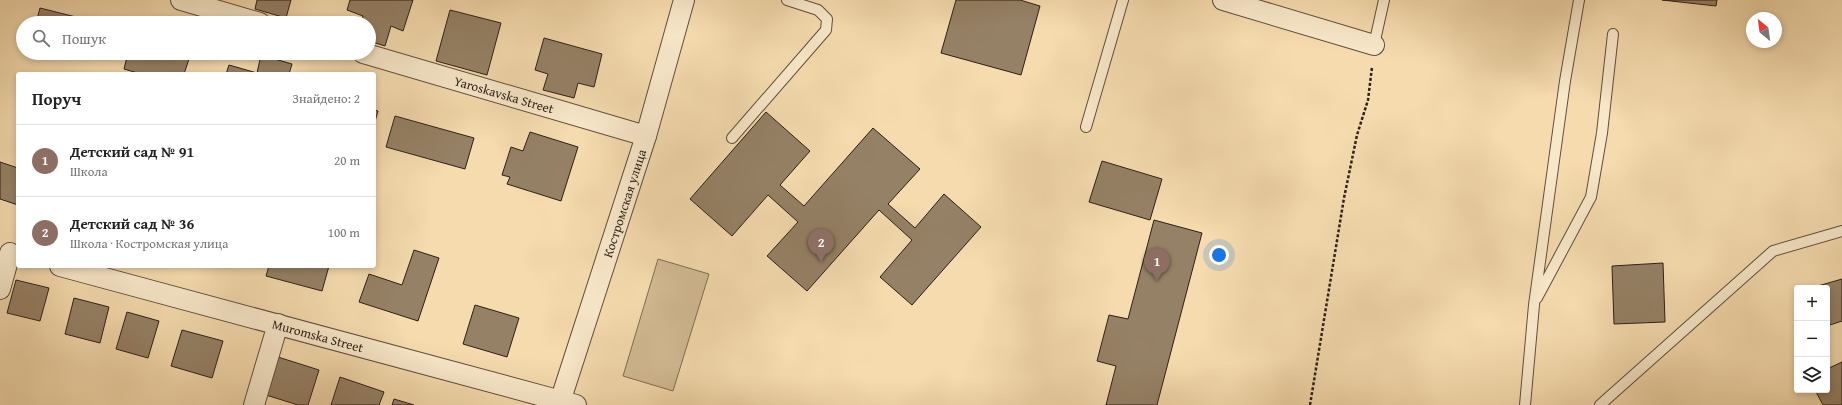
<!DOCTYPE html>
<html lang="uk">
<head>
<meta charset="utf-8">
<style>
	body { margin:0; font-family:"Gentium Book Plus",serif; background:#f2f2f2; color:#222 }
	.controls { position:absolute; right:12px; bottom:12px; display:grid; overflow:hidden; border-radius:4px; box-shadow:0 2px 6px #0003 }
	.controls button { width:36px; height:36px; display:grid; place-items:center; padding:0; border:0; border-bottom:1px solid #e0e0e0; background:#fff; color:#222; font:20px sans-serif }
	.compass { position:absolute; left:1746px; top:12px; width:36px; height:36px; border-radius:50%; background:#fff; box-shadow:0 2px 6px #0003; rotate:331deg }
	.you { position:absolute; left:1219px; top:255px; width:14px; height:14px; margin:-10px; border:3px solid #fff; border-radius:50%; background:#1a73e8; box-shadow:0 0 0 6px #1a73e833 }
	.badge { display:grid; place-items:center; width:26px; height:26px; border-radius:50%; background:#2563eb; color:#fff; font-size:13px; font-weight:700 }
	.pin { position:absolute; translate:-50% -33px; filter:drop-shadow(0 1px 2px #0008) }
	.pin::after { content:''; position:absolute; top:21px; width:14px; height:12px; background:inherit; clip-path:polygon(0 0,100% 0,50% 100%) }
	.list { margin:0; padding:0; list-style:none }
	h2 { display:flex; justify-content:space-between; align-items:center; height:52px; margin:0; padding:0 16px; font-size:17px }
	h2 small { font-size:13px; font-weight:400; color:#767676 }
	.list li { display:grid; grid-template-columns:26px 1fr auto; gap:12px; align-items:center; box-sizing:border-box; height:72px; padding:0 16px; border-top:1px solid #e0e0e0 }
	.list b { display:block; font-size:15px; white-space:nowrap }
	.list p { margin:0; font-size:13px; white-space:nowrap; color:#767676 }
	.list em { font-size:13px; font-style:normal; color:#767676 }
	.icon { flex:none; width:22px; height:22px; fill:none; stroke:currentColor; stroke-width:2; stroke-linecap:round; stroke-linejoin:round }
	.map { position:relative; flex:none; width:1842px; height:405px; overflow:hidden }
	.search { position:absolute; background:#fff; box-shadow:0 2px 6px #0003; left:16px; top:16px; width:360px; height:44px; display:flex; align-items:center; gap:10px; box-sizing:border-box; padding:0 14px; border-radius:22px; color:#767676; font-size:15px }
	.panel { position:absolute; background:#fff; box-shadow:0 2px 6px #0003; left:16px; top:72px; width:360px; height:196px; border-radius:4px }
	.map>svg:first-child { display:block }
	.green { fill:#d3bb94; stroke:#806d56 }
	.building { fill:#958166; stroke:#2e1f17 }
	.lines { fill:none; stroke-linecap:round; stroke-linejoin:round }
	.lane-casing { stroke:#604e3d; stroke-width:12 }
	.street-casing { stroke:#604e3d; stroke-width:22 }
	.path { stroke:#2e1f17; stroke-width:2.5; stroke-dasharray:3 2; stroke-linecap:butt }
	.lane { stroke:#f8e8ca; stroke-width:10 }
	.street { stroke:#f8e8ca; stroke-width:20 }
	.labels { text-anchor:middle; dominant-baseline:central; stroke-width:3; stroke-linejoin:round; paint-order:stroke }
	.street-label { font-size:13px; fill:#2e1f17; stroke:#f8e8ca }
</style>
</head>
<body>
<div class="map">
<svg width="1842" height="405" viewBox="0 0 1842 405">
	<rect width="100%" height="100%" fill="#f5dbae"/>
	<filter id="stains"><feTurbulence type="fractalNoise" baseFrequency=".005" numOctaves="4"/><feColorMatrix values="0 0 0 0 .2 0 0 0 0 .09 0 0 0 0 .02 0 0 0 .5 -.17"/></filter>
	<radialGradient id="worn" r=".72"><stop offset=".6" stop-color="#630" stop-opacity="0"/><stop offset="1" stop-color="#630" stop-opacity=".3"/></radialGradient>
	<path class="green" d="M658 259 709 274 673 391 623 376Z"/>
	<path class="building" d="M257 0H291L286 18 255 9Z
		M350 0H413L403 31 391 26 385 46 369 41V23H361L363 16 347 10Z
		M956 0H1020L1040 6 1021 75 941 53Z
		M1662 0H1717L1716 6Z
		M40 8 96 22V23H36Z
		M450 10 501 23 487 75 436 61Z
		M544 38 602 54 594 87 578 83 574 98 543 90 548 74 535 70Z
		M128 53H191L184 74H141L124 69Z
		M261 55 292 64 289 74H226L229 65 257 73Z
		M374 110 378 111 374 125Z
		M766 112 810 151 780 185 804 206 873 128 920 169 888 204 915 228 944 194 981 227 912 305 880 277 912 240 879 210 807 291 767 256 798 222 768 195 732 236 690 199Z
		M395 116 474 138 465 169 386 147Z
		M530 132 578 147 561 201 507 184 510 177 502 175 511 147 523 151Z
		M1102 161 1162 179 1150 220 1089 202Z
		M0 162 18 168V205L0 199Z
		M1154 220 1202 233 1157 405H1106L1116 366 1097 361 1109 315 1128 319Z
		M414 250 439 258 418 321 359 302 369 274 402 285Z
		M1663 263 1665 322 1614 324 1612 266Z
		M269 266H329L322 291 266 276Z
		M1842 279V321L1827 326V288H1811Z
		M16 280 49 288 40 321 7 313Z
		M74 298 109 307 100 343 65 334Z
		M475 305 519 318 507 357 463 344Z
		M127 312 159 321 148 358 116 349Z
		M182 330 223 341 212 378 171 366Z
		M278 357 319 370 308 405H298L266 395Z
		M1842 362V405H1823L1815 390H1827V369Z
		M340 377 384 392 379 405H331Z
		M394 399 414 405H392Z"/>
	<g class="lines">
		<g class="lane-casing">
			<path id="lane" d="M1374 45 1384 0
				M1086 127 1123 0
				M732 138 826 30 827 19 818 10 787 0
				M1537 298 1591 197 1602 133 1613 34
				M1525 405 1534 305 1565 81 1579 0
				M1600 405 1773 251 1842 231"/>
		</g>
		<g class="street-casing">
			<g id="street">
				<path d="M181 0 260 23"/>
				<path d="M1223 0 1374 45"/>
				<path id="s1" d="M363 53 646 136"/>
				<path id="s2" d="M60 266 576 405"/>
				<path d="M0 289 10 253"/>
				<path d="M254 405 278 324"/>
				<path id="s3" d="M559 405 646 136 684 0"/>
			</g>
		</g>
		<path class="path" d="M1310 405 1344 198 1357 135 1368 100 1372 67"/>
		<use href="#lane" class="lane"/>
		<use href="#street" class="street"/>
	</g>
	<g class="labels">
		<g class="street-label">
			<text stroke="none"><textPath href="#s1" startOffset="147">Yaroskavska Street</textPath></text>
			<text stroke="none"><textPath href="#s3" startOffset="212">Костромская улица</textPath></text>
			<text stroke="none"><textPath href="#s2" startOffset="267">Muromska Street</textPath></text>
		</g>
	</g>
	<rect width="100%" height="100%" filter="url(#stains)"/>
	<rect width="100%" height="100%" fill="url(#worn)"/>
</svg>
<div class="controls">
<button>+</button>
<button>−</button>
<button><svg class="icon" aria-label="layers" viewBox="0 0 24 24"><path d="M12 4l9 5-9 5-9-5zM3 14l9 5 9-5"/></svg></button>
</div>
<svg class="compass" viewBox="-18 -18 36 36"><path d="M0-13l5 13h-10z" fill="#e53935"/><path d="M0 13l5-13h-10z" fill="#767676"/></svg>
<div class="you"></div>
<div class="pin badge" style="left:1157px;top:281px;background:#8d6e63">1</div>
<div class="pin badge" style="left:821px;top:262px;background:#8d6e63">2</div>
<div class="search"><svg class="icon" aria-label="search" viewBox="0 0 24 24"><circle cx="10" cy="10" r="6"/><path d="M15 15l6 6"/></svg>Пошук</div>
<section class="panel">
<h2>Поруч<small>Знайдено: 2</small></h2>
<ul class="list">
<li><span class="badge" style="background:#8d6e63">1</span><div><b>Детский сад № 91</b><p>Школа</p></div><em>20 m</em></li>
<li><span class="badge" style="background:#8d6e63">2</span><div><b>Детский сад № 36</b><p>Школа · Костромская улица</p></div><em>100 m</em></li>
</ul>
</section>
</div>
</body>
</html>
